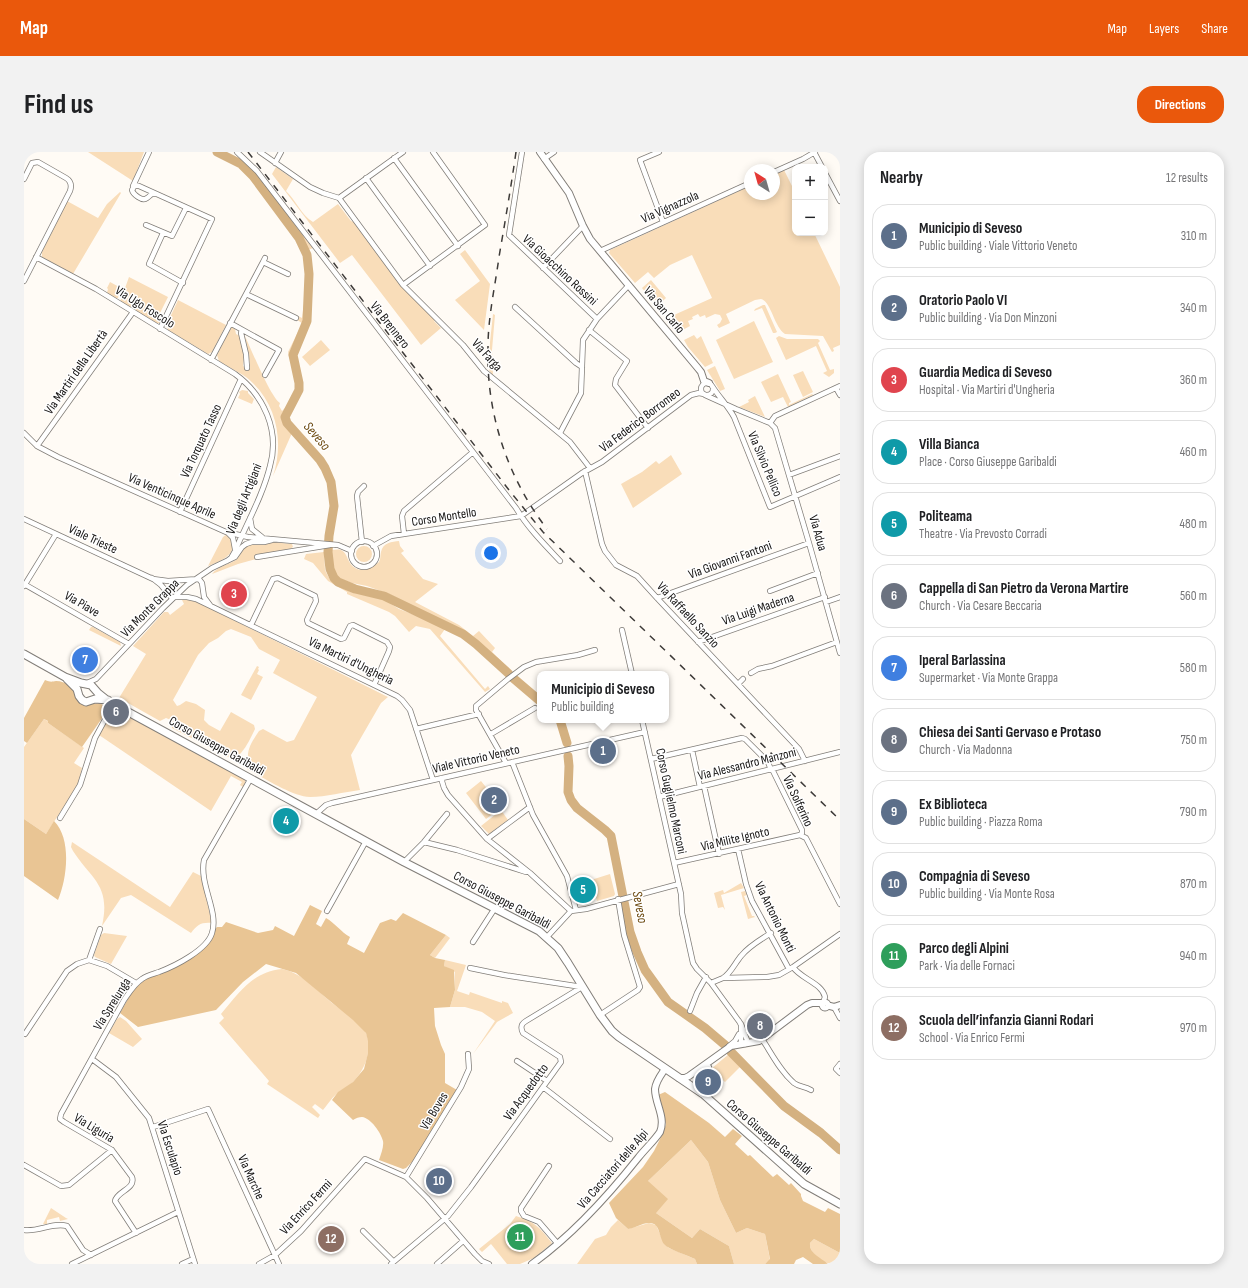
<!DOCTYPE html>
<html lang="en">
<head>
<meta charset="utf-8">
<style>
	body { margin:0; font-family:"Sofia Sans Condensed",sans-serif; background:#f2f2f2; color:#202124 }
	.controls { position:absolute; right:12px; top:12px; display:grid; overflow:hidden; border-radius:8px; box-shadow:0 2px 10px #0003 }
	.controls button { width:36px; height:36px; display:grid; place-items:center; padding:0; border:0; border-bottom:1px solid #e0e0e0; background:#fff; color:#202124; font:20px sans-serif }
	.compass { position:absolute; left:720px; top:12px; width:36px; height:36px; border-radius:50%; background:#fff; box-shadow:0 2px 10px #0003; rotate:323deg }
	.you { position:absolute; left:467px; top:401px; width:14px; height:14px; margin:-10px; border:3px solid #fff; border-radius:50%; background:#1a73e8; box-shadow:0 0 0 6px #1a73e833 }
	.badge { display:grid; place-items:center; width:26px; height:26px; border-radius:50%; background:#ea580c; color:#fff; font-size:13px; font-weight:700 }
	.pin { position:absolute; translate:-50% -50%; border:2px solid #fff; box-shadow:0 1px 4px #0006 }
	.popup { position:absolute; left:513px; top:519px; width:132px; height:52px; box-sizing:border-box; display:grid; place-content:center; border-radius:8px; background:#fff; filter:drop-shadow(0 1px 3px #0005); font-size:13px; white-space:nowrap; color:#757577 }
	.popup b { font-size:15px; color:#202124 }
	.popup::after { content:''; position:absolute; left:50%; top:100%; margin-left:-8px; border:8px solid transparent; border-top-color:#fff }
	.list { margin:0; padding:0; list-style:none }
	h2 { display:flex; justify-content:space-between; align-items:center; height:52px; margin:0; padding:0 16px; font-size:17px }
	h2 small { font-size:13px; font-weight:400; color:#757577 }
	.list li { display:grid; grid-template-columns:26px 1fr auto; gap:12px; align-items:center; box-sizing:border-box; height:64px; margin:0 8px 8px; padding:0 8px; border:1px solid #e0e0e0; border-radius:16px }
	.list b { display:block; font-size:15px; white-space:nowrap }
	.list p { margin:0; font-size:13px; white-space:nowrap; color:#757577 }
	.list em { font-size:13px; font-style:normal; color:#757577 }
	.map { position:relative; flex:none; width:816px; height:1112px; overflow:hidden; border-radius:16px }
	header { display:flex; align-items:center; gap:24px; box-sizing:border-box; height:56px; padding:0 20px; background:#ea580c; color:#fff }
	header strong { font-size:19px }
	nav { display:flex; gap:22px; margin-inline-start:auto; font-size:14px }
	.intro { display:flex; align-items:center; justify-content:space-between; box-sizing:border-box; height:96px; padding:0 24px }
	h1 { margin:0; font-size:28px }
	.button { padding:10px 18px; border-radius:16px; background:#ea580c; color:#fff; font-size:14px; font-weight:700 }
	main { display:flex; gap:24px; padding:0 24px }
	aside { flex:1; background:#fff; border-radius:16px; box-shadow:0 2px 10px #0003 }
	.map>svg:first-child { display:block }
	.green { fill:#f9ddb9 }
	.forest { fill:#e9c594 }
	.lines { fill:none; stroke-linecap:round; stroke-linejoin:round }
	.river { stroke:#d4b181; stroke-width:9 }
	.minor-casing { stroke:#827e79; stroke-width:6 }
	.tertiary-casing { stroke:#827e79; stroke-width:8 }
	.secondary-casing { stroke:#827e79; stroke-width:9 }
	.minor { stroke:#fff; stroke-width:4.5 }
	.tertiary { stroke:#fff; stroke-width:6 }
	.secondary { stroke:#fff; stroke-width:7 }
	.rail { stroke:#3d3a38; stroke-width:1.5; stroke-dasharray:7 7; stroke-linecap:butt }
	.labels { text-anchor:middle; dominant-baseline:central; stroke-width:3; stroke-linejoin:round; paint-order:stroke }
	.street-label { font-size:13px; fill:#161413; stroke:#fff }
	.water-label { font-size:14px; font-style:italic; fill:#6c490f; stroke:#fff }
</style>
</head>
<body>
<header>
<strong>Map</strong>
<nav><a>Map</a><a>Layers</a><a>Share</a></nav>
</header>
<div class="intro"><h1>Find us</h1><a class="button">Directions</a></div>
<main>
<div class="map">
<svg width="816" height="1112" viewBox="0 0 816 1112">
	<rect width="100%" height="100%" fill="#fffbf5"/>
	<path class="green" d="M64 0H120L109 29Z
		M252 15 269 27 262 39C272 48 277 63 289 70L314 52 327 69 330 70 375 131 411 168 410 169 417 176 397 193 328 103 316 111 248 22Z
		M760 18 771 40V81H790L816 135V193L809 196 810 199 808 200 799 184 761 182C750 175 747 149 737 147L731 148 702 162 706 171 695 176 693 173 696 171 698 167 696 163 691 162 682 166 681 163 676 165 674 162 668 165 669 167 664 169 666 174 653 181 641 167 688 146 668 103 646 113 630 126 624 120 611 131 585 101 586 98 726 34V42H750V23Z
		M232 21 237 28 289 96 284 98 278 86Z
		M96 40 97 41 49 122 18 105V100L43 49 74 66 83 52Z
		M441 98 466 132 460 178 431 148 456 129 436 102Z
		M105 125 144 145 135 163 140 166 137 170 132 172 96 150Z
		M627 128 642 146 633 154 618 136Z
		M86 130 97 136 94 146H92L83 141 84 137 83 136Z
		M281 144C284 157 280 172 274 184 269 193 264 198 266 210L264 200 277 174 278 171 273 168 274 164 278 166Z
		M154 148 202 173 188 200 184 202 144 178 143 172Z
		M739 153H741L753 180 751 181H749L738 156 730 159 731 157Z
		M469 162 471 163 468 198 469 224 465 218 466 190Z
		M730 169 749 210 710 227 692 188Z
		M207 175 211 177 212 182 216 184 220 203 219 214 222 216 226 212 221 184C227 197 247 246 256 251L255 254 258 259 262 255C253 267 259 272 268 281L249 324C261 288 252 246 219 223 211 218 202 214 195 209L193 203Z
		M670 183 673 187 677 184 689 211 681 215 664 195 660 188Z
		M755 184 763 187H794L796 189 794 191 806 218 810 217V221L805 225 799 221 803 219 792 194 762 208 752 186Z
		M297 188 306 198 286 214 278 205Z
		M691 214 701 237 696 239 683 218Z
		M779 219 789 240 779 245 769 223Z
		M754 222 767 250 765 251V253L788 242 789 243 764 255 759 245 747 250 737 230Z
		M218 238 224 239V241L230 247 228 252 214 246 216 242 215 240Z
		M731 244 741 265 715 255 725 250 724 248Z
		M647 303 658 322 609 356 597 332 618 320 632 309 635 312Z
		M203 382C219 400 198 409 184 414L199 385Z
		M375 389 376 394 380 399 377 401 399 427 414 432 391 450 435 473 449 484 455 479 471 496 468 500 489 520 449 485 438 478 365 442 343 434 328 431 316 427 310 421 307 398C310 398 314 397 317 398 322 400 323 406 326 411 334 423 347 417 355 410 357 406 356 404 357 400 359 390 368 390 375 389Z
		M248 390 268 392 269 395 266 397 231 403 232 407 214 412 188 422C194 414 204 413 212 408 217 404 218 396 224 393 232 390 240 394 248 390Z
		M332 402a8 8 0 1 1 16 0a8 8 0 1 1-16 0Z
		M300 400 301 418 304 424 308 430 327 440 361 448 375 457 396 465 421 477 416 484 461 537 464 534 466 537 461 540 406 477 392 474 385 480 371 464 365 460 323 442V440L304 429 289 411 280 407 282 402Z
		M163 447 173 450 364 545 357 551 327 603 336 638C320 640 302 645 286 645 267 644 241 626 223 617L222 615 225 610C221 599 229 588 235 579L239 577 263 590 270 588 293 545 249 521 256 508 235 497 227 485 207 477 202 479 194 486 185 491 174 503 149 548 153 554 156 553 162 549 172 552 181 558 180 568 185 573 196 579 207 560 230 573 231 577C227 585 223 594 217 601 214 604 212 604 210 608L148 576 147 568 142 566 136 569 95 546 122 502 109 494 140 460H144L146 463 160 452 158 448Z
		M67 475H69L96 490 97 494 65 478Z
		M233 514 235 515 234 517 235 518 233 522 239 525 227 548 217 543Z
		M93 557 221 627V631L219 635 216 633 218 630 207 624 187 659 75 583 88 561Z
		M20 567 25 570 24 571 60 596 50 611 58 616 54 633 22 682 0 667V595Z
		M457 629 478 655 462 667 442 641Z
		M477 658 484 668 465 682 457 674Z
		M48 690 146 755 169 720 177 724 188 771C177 770 173 773 167 781L107 743 97 746 78 774C87 733 68 728 49 699L47 695Z
		M586 722 591 742 590 744 573 749 567 728Z
		M717 731 720 736 697 743 701 758 699 755 694 756 690 741 699 738 700 741Z
		M721 739 723 743 720 744 728 764H730L731 765 724 767 717 740Z
		M80 781 103 784 87 812 71 805 70 803 77 783Z
		M422 783 426 786 411 806 406 803Z
		M421 808 442 813 433 839 445 843 446 840 478 851V849L484 851 489 861 473 870 449 902 471 869 458 860 441 855H426L431 838V820L420 814Z
		M258 817C278 821 293 838 308 851 319 859 336 869 342 881 349 898 341 917 330 929 326 934 320 936 315 940 309 944 304 952 299 958L291 952 288 955 296 963 294 966 243 932 245 929 195 871 200 866 197 862C215 841 228 820 258 817Z
		M96 865 102 869 118 887 109 895 85 881 93 867Z
		M705 902 717 914 701 930 687 917Z
		M667 988 684 1010 696 1048 712 1081 723 1076 741 1082 746 1108 741 1112H710L705 1094 676 1077 668 1086 632 1061 624 1029Z
		M27 1056 42 1066 44 1067 36 1069 35 1065 23 1068V1072H19Z
		M492 1064C512 1070 516 1076 528 1091L510 1106 496 1112H483L467 1092 458 1100 455 1097 486 1072Z
		M594 1068 604 1077 625 1071 632 1073 640 1091 645 1096 671 1107 673 1112H553L571 1087 582 1083 587 1075Z
		M790 1087 816 1101V1112C812 1112 806 1112 803 1111 795 1108 785 1100 786 1091Z"/>
	<path class="forest" d="M21 528C26 530 27 530 32 529 37 529 42 531 47 534L67 552 76 551C80 554 84 557 81 562L58 595 24 571V569L20 567 3 591 0 589V566Z
		M0 667 22 682 30 669C48 687 43 727 34 748L0 724Z
		M286 753 298 759 292 772 297 775 302 766C311 771 317 780 326 785L323 792 340 801 356 771 367 767 372 769 379 761 422 783 406 803 411 806 421 808 420 814 430 818 431 838 426 855 410 856 411 874 417 893 421 902V931L433 938 390 1008 382 1016 379 1017 355 1008C357 1002 360 995 359 989 357 981 347 966 338 965 335 965 332 966 329 968L308 948 314 940 329 930 340 917 344 901V889L342 881 329 868 272 821 242 812 219 830 192 858 114 875 96 861 108 840 118 829 173 802 187 788 191 777 193 775H198L202 770 234 781 249 778 251 774 270 784Z
		M641 940 685 971 701 985 709 977 718 984 711 992 724 1004 726 1003 749 1025 753 1022 765 1033 767 1031 777 1042V1044L779 1049 801 1060 804 1056 816 1062V1101L790 1087 786 1091C785 1102 796 1105 804 1112H789L779 1105 772 1108 770 1112H741L746 1107 741 1082 723 1076 712 1081 696 1048 684 1010 667 988 624 1029 644 1047 632 1061 668 1086 676 1077 705 1094 710 1112H673L671 1107C663 1103 645 1098 640 1092 635 1085 636 1070 625 1071 618 1071 611 1076 604 1077L592 1066 585 1051 619 1015 630 999 639 981 642 972 634 943Z"/>
	<g class="lines">
		<path class="river" d="M193 0 217 12 229 24 275 86 283 103 285 122 283 169 269 203 275 231V238L261 265 263 271 296 308 301 316 307 330 310 354 305 384 304 400 306 417 310 426 314 430 331 437 360 444 439 482 452 492 485 522
			M489 526 516 549
			M536 568 543 591
			M544 604 545 614 544 640 547 648 553 656 581 678 587 684 606 780 613 800 621 818 644 850 681 876 701 893
			M707 900 760 954 797 981 816 998"/>
		<g class="minor-casing">
			<path id="minor" d="M213 0 233 19 492 356C504 376 520 392 536 409
				M236 0 286 35 299 41 315 46
				M498 0 485 83 573 167
				M635 0 616 8 639 70
				M790 0 798 15
				M370 6 434 94
				M520 7 530 0
				M251 11 257 0
				M750 20 779 7 791 0
				M801 21 816 49
				M342 26 406 114
				M0 27 8 11 14 10 42 26C47 29 48 33 46 39L0 129
				M109 34 125 0
				M132 42H128C126 43 125 45 123 46 118 50 109 42 108 38L111 33 115 34 188 67 136 177
				M315 46 379 133 439 193 460 219 546 290 566 316
				M315 46 379 0
				M122 73 148 84 162 56
				M139 81 125 112 159 131
				M576 99 726 31
				M12 105 72 137 211 222C240 243 256 279 246 314 239 343 223 371 211 399L207 406 203 409
				M241 106 239 110 264 122
				M519 116 559 74
				M379 133 461 73 409 0
				M222 142 272 166
				M491 155 552 211 558 215
				M206 171 255 198 241 223
				M218 178 217 181 222 202 223 216
				M565 178 603 209 592 227 591 233 624 276
				M187 208 239 110
				M677 237a6 6 0 1 1 12 0a6 6 0 1 1-12 0Z
				M688 234C695 245 704 254 710 265L746 355 816 325
				M812 236 816 243
				M681 243 712 257 746 271 751 276 785 391 816 501
				M746 271 751 264 816 234
				M0 281 13 294 34 305 202 380 224 385 314 393 328 399
				M536 281 557 241 559 188 573 167 605 133
				M13 294 109 160
				M561 319 578 392 581 399 592 413 613 424 633 446 775 597 781 609
				M765 323 816 304
				M156 360 217 227
				M226 366 228 377 238 385
				M0 367 129 427 144 429 175 427 178 431 180 445 186 453
				M204 381 209 386 211 397
				M380 382 378 364 380 359 449 300
				M327 402a13 13 0 1 1 26 0a13 13 0 1 1-26 0Z
				M338 390 333 344 334 340 340 334
				M349 394 367 384 497 364 558 321 578 310 667 243 675 241 680 242
				M233 405 306 393
				M128 426 137 433 147 445H163L172 447 373 544 378 548 386 558 409 628
				M0 432 105 492
				M0 434 32 382
				M746 439 794 421
				M633 446 785 391
				M802 450 816 445
				M227 473 249 427 254 426 291 444 292 449 283 468 284 471 317 487 320 486 326 474 329 473 363 490 366 495 365 499 350 533
				M598 478 608 522
				M674 490 801 445
				M727 521 734 517 748 514 813 490
				M63 531 72 527 139 456 163 433 188 416 211 405 218 395 222 392 228 390H240L248 388
				M714 532 719 527
				M618 568 657 742 658 761 669 811 673 817 687 831
				M392 577 455 562
				M467 582 511 556
				M668 598 676 635
				M627 607 718 586 721 587 744 610 747 618
				M488 610 509 663 543 724 552 758
				M482 611 452 558V554L484 527 500 515 512 510 554 503 571 498
				M748 617 778 678V681L776 683
				M417 626 420 636 424 643 463 687 506 721 547 759
				M680 634 695 702
				M635 645 816 600
				M292 662 302 653 308 651 621 580
				M36 666 56 633 71 586 90 551
				M776 683 782 686 816 752
				M463 687 506 655
				M400 690 433 698 502 720
				M714 697 722 732 728 749 765 817
				M380 710 400 690 423 662
				M650 711 776 683
				M303 759 342 689
				M76 777 65 808 83 814 112 831
				M523 785 547 759 562 757 655 732
				M449 790 471 756
				M769 815C777 827 798 831 801 845L799 851
				M446 816 480 823 558 835
				M699 826C707 821 711 811 717 804 725 794 736 788 747 781
				M810 855 816 866
				M666 859 673 841 682 825
				M576 863 614 838 616 835 600 783 594 747
				M715 869 717 873V889L721 892 723 888 717 872 687 831 699 826 743 825 755 823 769 815 816 782
				M1 882 43 819 53 812 65 808
				M738 887C748 902 756 919 770 931 775 935 781 934 787 938
				M705 894 711 889 715 882
				M68 907 92 925 125 966 171 1112
				M493 909 523 929
				M816 912 812 917 816 921
				M519 935 586 987
				M129 975 184 957 255 1112
				M0 1013 37 1034 45 1033 88 998
				M525 1014 497 1056V1059L500 1064 515 1070 534 1092
				M382 1025 437 935 445 917 444 902
				M0 1078C15 1080 29 1070 43 1074L59 1098 67 1103
				M339 1079 369 1109
				M112 1081 91 1049C93 1039 112 1037 108 1025L88 998 40 970 36 967 37 962 100 848C105 841 110 832 118 827 123 823 129 822 135 820 151 814 183 798 188 781 195 759 175 733 180 708L227 626
				M48 1112 154 1060
				M158 1112 169 1107
				M235 1112 251 1103 277 1079 341 1007 382 1025 403 1046 451 1102 458 1109 465 1112
				M367 1112 424 1064 447 1035 537 910 536 905 499 881C496 875 497 872 502 869L558 835
				M413 1112 439 1089"/>
		</g>
		<g class="tertiary-casing">
			<path id="tertiary" d="M516 0 545 41 559 74 566 87 673 215 677 220 680 229 685 231
				M798.5 853a2.5 2.5 0 1 1 5 0a2.5 2.5 0 1 1-5 0Z
				M806 854 810 855 816 853
				M684 915 678 921 673 930 675 934 684 943
				M655 926H661L665 924 707 894 735 889 783 853 788 851H799
				M508 1112C549 1083 583 1045 614 1006 621 997 630 989 636 980 642 965 631 952 631 937 632 929 637 923 641 917"/>
		</g>
		<g class="secondary-casing">
			<path id="secondary" d="M0 502 41 525 57 531 67 533 74 541 84 549 380 710 515 779 534 796 544 811 576 863 588 879 595 885 679 942 780 1032 816 1052
				M43 527 53 537 55 544 58 548 62 550 71 547 84 548"/>
		</g>
		<use href="#minor" class="minor"/>
		<use href="#tertiary" class="tertiary"/>
		<use href="#secondary" class="secondary"/>
		<path class="rail" d="M224 0 485 338 519 380 816 668
			M492 0C487 35 481 70 475 105 471 135 464 165 464 195 462 261 483 325 523 377"/>
	</g>
	<g class="labels">
		<g class="street-label">
			<text transform="translate(646 55) rotate(-24)">Via Vignazzola</text>
			<text transform="translate(536 118) rotate(43)">Via Gioacchino Rossini</text>
			<text transform="translate(121 155) rotate(32)">Via Ugo Foscolo</text>
			<text transform="translate(640 158) rotate(50)">Via San Carlo</text>
			<text transform="translate(366 173) rotate(52)">Via Brennero</text>
			<text transform="translate(463 203) rotate(48)">Via Farga</text>
			<text transform="translate(52 220) rotate(-55)">Via Martiri della Libertà</text>
			<text transform="translate(616 268) rotate(-37)">Via Federico Borromeo</text>
			<text transform="translate(177 289) rotate(-65)">Via Torquato Tasso</text>
			<text transform="translate(741 312) rotate(67)">Via Silvio Pellico</text>
			<text transform="translate(148 344) rotate(24)">Via Venticinque Aprile</text>
			<text transform="translate(220 347) rotate(-68)">Via degli Artigiani</text>
			<text transform="translate(420 365) rotate(-9)">Corso Montello</text>
			<text transform="translate(794 381) rotate(74)">Via Adua</text>
			<text transform="translate(69 387) rotate(25)">Viale Trieste</text>
			<text transform="translate(706 408) rotate(-20)">Via Giovanni Fantoni</text>
			<text transform="translate(58 452) rotate(30)">Via Piave</text>
			<text transform="translate(126 456) rotate(-45)">Via Monte Grappa</text>
			<text transform="translate(734 457) rotate(-19)">Via Luigi Maderna</text>
			<text transform="translate(664 463) rotate(47)">Via Raffaello Sanzio</text>
			<text transform="translate(327 509) rotate(26)">Via Martiri d'Ungheria</text>
			<text transform="translate(193 594) rotate(29)">Corso Giuseppe Garibaldi</text>
			<text transform="translate(452 607) rotate(-13)">Viale Vittorio Veneto</text>
			<text transform="translate(723 612) rotate(-14)">Via Alessandro Manzoni</text>
			<text transform="translate(647 649) rotate(78)">Corso Guglielmo Marconi</text>
			<text transform="translate(774 649) rotate(65)">Via Solferino</text>
			<text transform="translate(711 687) rotate(-13)">Via Milite Ignoto</text>
			<text transform="translate(478 748) rotate(28)">Corso Giuseppe Garibaldi</text>
			<text transform="translate(751 765) rotate(64)">Via Antonio Monti</text>
			<text transform="translate(88 852) rotate(-58)">Via Sprelunga</text>
			<text transform="translate(502 940) rotate(-54)">Via Acquedotto</text>
			<text transform="translate(410 959) rotate(-59)">Via Boves</text>
			<text transform="translate(70 976) rotate(31)">Via Liguria</text>
			<text transform="translate(745 985) rotate(41)">Corso Giuseppe Garibaldi</text>
			<text transform="translate(146 996) rotate(72)">Via Esculapio</text>
			<text transform="translate(589 1017) rotate(-49)">Via Cacciatori delle Alpi</text>
			<text transform="translate(227 1025) rotate(66)">Via Marche</text>
			<text transform="translate(282 1055) rotate(-47)">Via Enrico Fermi</text>
		</g>
		<g class="water-label">
			<text transform="translate(293 284) rotate(49)">Seveso</text>
			<text transform="translate(616 755) rotate(79)">Seveso</text>
		</g>
	</g>
</svg>
<div class="controls">
<button>+</button>
<button>−</button>
</div>
<svg class="compass" viewBox="-18 -18 36 36"><path d="M0-13l5 13h-10z" fill="#e53935"/><path d="M0 13l5-13h-10z" fill="#757577"/></svg>
<div class="you"></div>
<div class="pin badge" style="left:579px;top:599px;background:#5c6f8a">1</div>
<div class="popup"><b>Municipio di Seveso</b>Public building</div>
<div class="pin badge" style="left:470px;top:648px;background:#5c6f8a">2</div>
<div class="pin badge" style="left:210px;top:442px;background:#e0444e">3</div>
<div class="pin badge" style="left:262px;top:669px;background:#0f9aa8">4</div>
<div class="pin badge" style="left:559px;top:738px;background:#0f9aa8">5</div>
<div class="pin badge" style="left:92px;top:560px;background:#6b7280">6</div>
<div class="pin badge" style="left:61px;top:508px;background:#3f7fe0">7</div>
<div class="pin badge" style="left:736px;top:874px;background:#6b7280">8</div>
<div class="pin badge" style="left:684px;top:930px;background:#5c6f8a">9</div>
<div class="pin badge" style="left:415px;top:1029px;background:#5c6f8a">10</div>
<div class="pin badge" style="left:496px;top:1085px;background:#2e9e5b">11</div>
<div class="pin badge" style="left:307px;top:1087px;background:#8d6e63">12</div>
</div>
<aside>
<h2>Nearby<small>12 results</small></h2>
<ul class="list">
<li><span class="badge" style="background:#5c6f8a">1</span><div><b>Municipio di Seveso</b><p>Public building · Viale Vittorio Veneto</p></div><em>310 m</em></li>
<li><span class="badge" style="background:#5c6f8a">2</span><div><b>Oratorio Paolo VI</b><p>Public building · Via Don Minzoni</p></div><em>340 m</em></li>
<li><span class="badge" style="background:#e0444e">3</span><div><b>Guardia Medica di Seveso</b><p>Hospital · Via Martiri d'Ungheria</p></div><em>360 m</em></li>
<li><span class="badge" style="background:#0f9aa8">4</span><div><b>Villa Bianca</b><p>Place · Corso Giuseppe Garibaldi</p></div><em>460 m</em></li>
<li><span class="badge" style="background:#0f9aa8">5</span><div><b>Politeama</b><p>Theatre · Via Prevosto Corradi</p></div><em>480 m</em></li>
<li><span class="badge" style="background:#6b7280">6</span><div><b>Cappella di San Pietro da Verona Martire</b><p>Church · Via Cesare Beccaria</p></div><em>560 m</em></li>
<li><span class="badge" style="background:#3f7fe0">7</span><div><b>Iperal Barlassina</b><p>Supermarket · Via Monte Grappa</p></div><em>580 m</em></li>
<li><span class="badge" style="background:#6b7280">8</span><div><b>Chiesa dei Santi Gervaso e Protaso</b><p>Church · Via Madonna</p></div><em>750 m</em></li>
<li><span class="badge" style="background:#5c6f8a">9</span><div><b>Ex Biblioteca</b><p>Public building · Piazza Roma</p></div><em>790 m</em></li>
<li><span class="badge" style="background:#5c6f8a">10</span><div><b>Compagnia di Seveso</b><p>Public building · Via Monte Rosa</p></div><em>870 m</em></li>
<li><span class="badge" style="background:#2e9e5b">11</span><div><b>Parco degli Alpini</b><p>Park · Via delle Fornaci</p></div><em>940 m</em></li>
<li><span class="badge" style="background:#8d6e63">12</span><div><b>Scuola dell’infanzia Gianni Rodari</b><p>School · Via Enrico Fermi</p></div><em>970 m</em></li>
</ul>
</aside>
</main>
</body>
</html>
